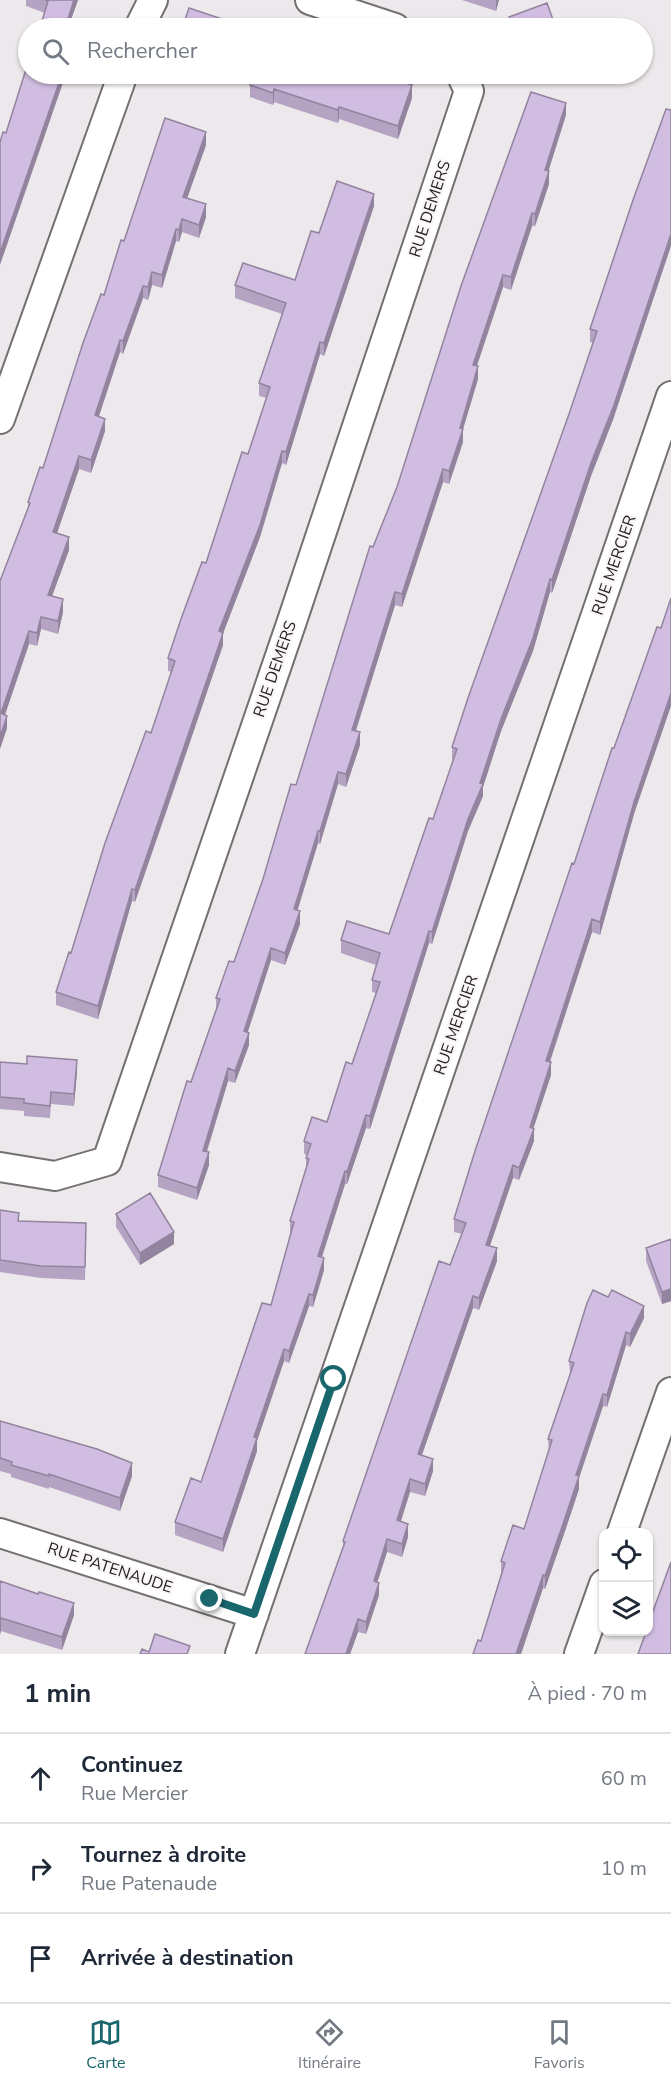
<!DOCTYPE html>
<html lang="fr">
<head>
<meta charset="utf-8">
<style>
	body { margin:0; font-family:"Nunito Sans",sans-serif; background:#f6f6f7; color:#1f2937 }
	.controls { position:absolute; right:18px; bottom:18px; display:grid; overflow:hidden; border-radius:12px; box-shadow:0 2px 4px #0004 }
	.controls button { width:54px; height:54px; display:grid; place-items:center; padding:0; border:0; border-bottom:2px solid #e0e1e3; background:#fff; color:#1f2937; font:30px sans-serif }
	.stop { position:absolute; width:18px; height:18px; margin:-14px; border:4px solid #19666d; border-radius:50%; background:#fff }
	.stop.end { background:#19666d; border-color:#fff; box-shadow:0 2px 6px #0008 }
	.list { margin:0; padding:0; list-style:none }
	h2 { display:flex; justify-content:space-between; align-items:center; height:78px; margin:0; padding:0 24px; font-size:26px }
	h2 small { font-size:20px; font-weight:400; color:#747a83 }
	.list li { display:grid; grid-template-columns:39px 1fr auto; gap:18px; align-items:center; box-sizing:border-box; height:90px; padding:0 24px; border-top:2px solid #e0e1e3 }
	.list b { display:block; font-size:22px; white-space:nowrap }
	.list p { margin:0; font-size:20px; white-space:nowrap; color:#747a83 }
	.list em { font-size:20px; font-style:normal; color:#747a83 }
	.icon { flex:none; width:33px; height:33px; fill:none; stroke:currentColor; stroke-width:2; stroke-linecap:round; stroke-linejoin:round }
	.map { position:relative; flex:none; width:671px; height:1654px; overflow:hidden }
	.search { position:absolute; background:#fff; box-shadow:0 2px 4px #0004; left:18px; right:18px; top:18px; height:66px; display:flex; align-items:center; gap:15px; box-sizing:border-box; padding:0 21px; border-radius:33px; color:#747a83; font-size:22px }
	.sheet { height:348px; background:#fff }
	nav { display:flex; justify-content:space-around; align-items:center; box-sizing:border-box; height:84px; border-top:2px solid #e0e1e3; background:#fff; font-size:16px; color:#747a83 }
	nav a { display:grid; justify-items:center; gap:3px }
	nav .on { color:#19666d }
	.map>svg:first-child { display:block }
	.lines { fill:none; stroke-linecap:round; stroke-linejoin:round }
	.minor-casing { stroke:#736f72; stroke-width:32 }
	.minor { stroke:#fff; stroke-width:28 }
	.wall { fill:#b4a3c2 }
	.shaded-wall { fill:#92849e }
	.building { fill:#d1bde1; stroke:#92849e; stroke-width:1.5 }
	.route { stroke:#19666d; stroke-width:8 }
	.labels { text-anchor:middle; dominant-baseline:central; stroke-width:4.5; stroke-linejoin:round; paint-order:stroke }
	.street-label { font-size:16px; fill:#242223; stroke:#faf5f8 }
</style>
</head>
<body>
<div class="map">
<svg width="671" height="1654" viewBox="0 0 671 1654">
	<rect width="100%" height="100%" fill="#ede8eb"/>
	<g class="lines">
		<g class="minor-casing">
			<path id="minor" d="M310 0 395 28
				M139 28 153 0
				M0 419 123 74
				M0 1167 55 1176 107 1161 292 621 469 91 461 74
				M622 1532 671 1392
				M0 1533 254 1614
				M240 1654 671 396
				M579 1654 604 1584"/>
		</g>
		<use href="#minor" class="minor"/>
	</g>
	<path class="wall" d="M26 0H78L68 28 45 13 26 6Z
		M462 0H499L496 11Z
		M509 17 556 28H509Z
		M232 74H379L412 98 398 139 339 119 338 123 274 102 273 105 250 97V84L232 78Z
		M566 115 548 171 549 184 535 226H532L511 290 503 287 477 366 478 379 463 429V442L449 484 443 482 402 607 395 605 356 731 360 745 346 787 338 784 320 844 318 843 297 910 300 924 285 965 271 960 247 1032 249 1045 235 1083 228 1081 207 1152 209 1165 197 1200 158 1187V1175L216 1009V998L234 962 296 785 373 547Z
		M206 145 187 198 206 217 199 238 182 232 179 242 176 241 162 288 152 285 148 300 143 298 123 354 120 352 99 416 105 431 91 473 79 469 57 533 69 550 52 596 63 612 58 634 41 629 37 646 29 644 5 715 7 728 0 749 28 509V502L43 468 124 241Z
		M633 200 614 417 591 476 552 593 550 592 533 651 501 731 483 787V796L468 831 432 944 429 943 370 1129 366 1128 347 1184H345L322 1257 324 1270 313 1307 309 1306 289 1363 284 1361 257 1441V1451L223 1552 175 1535V1522L201 1482 271 1305 291 1234 290 1233V1221L306 1168V1158L307 1155 304 1154V1141L327 1122 352 1064 376 993 372 992V980L376 965 341 953V940L389 934 433 819 453 760 452 759V747L569 414 593 343 590 342V329Z
		M374 206 324 356 320 354 286 465 282 463 260 537 223 633V645L166 813 135 902 132 901 98 1019 56 1005V992L71 953 151 733 172 672 168 671V658L248 454 267 398 259 396V383L282 314 235 298V285L295 280 319 233Z
		M634 814 600 935 592 932 550 1062 551 1075 533 1128 534 1141 519 1180 513 1178 490 1246 497 1261 479 1310 473 1308 422 1455 433 1471 425 1496 410 1492 401 1521 408 1537 402 1557 387 1552 377 1582 379 1595 366 1634 358 1632 350 1654H305L343 1549V1541L462 1234 454 1232V1219L574 864Z
		M0 1062 77 1072 74 1106 51 1104 50 1118 24 1116V1111L0 1109Z
		M0 1210 19 1221 86 1236 85 1280 41 1278 0 1272Z
		M116 1214 174 1244 140 1265 116 1227Z
		M671 1239V1301L662 1304 646 1261V1248Z
		M644 1318 630 1347 626 1345 607 1407 603 1406 579 1478V1489L565 1531 545 1589 543 1588 521 1654H473L481 1641 501 1574V1561L524 1529 549 1451 548 1439 570 1374 569 1361Z
		M0 1421 132 1476 120 1511 49 1487V1489L11 1477V1474L0 1471Z
		M0 1581 74 1615 62 1650 1 1631 0 1634Z"/>
	<path class="shaded-wall" d="M74 0H78L68 28H65Z
		M496 0H499L496 11Z
		M62 74H66L0 265V253Z
		M412 85V98L398 139V126Z
		M274 89V102L273 105V93Z
		M566 103V115L545 182V170Z
		M339 107V119L338 123V110Z
		M206 132V145L183 210V197Z
		M549 171V184L535 226V214Z
		M374 194V206L324 356V343Z
		M206 204V217L199 238V225Z
		M532 213V226L511 290V277Z
		M182 219V232L179 242V230Z
		M176 229V241L162 288V275Z
		M671 234V246L614 417 591 476 552 593V580L591 463Z
		M152 272V285L148 300V287Z
		M503 275V287L473 377V365Z
		M143 286V298L123 354V341Z
		M120 340V352L95 428V415Z
		M320 342V354L286 465V452Z
		M478 366V379L460 439 463 429V442L449 484V471L460 428Z
		M105 419V431L91 473V460Z
		M282 451V463L260 537 219 644V631Z
		M79 456V469L53 545V532Z
		M443 469V482L402 607V594Z
		M69 537V550L48 607V595Z
		M550 579V592L533 651 501 731 483 787V796L468 831 432 944V932L480 783Z
		M395 592V605L352 742V730Z
		M63 599V612L58 634V621Z
		M41 617V629L37 646V633Z
		M29 631V644L1 726V713Z
		M223 633V645L135 902V890Z
		M671 693V706L634 814 600 935V922L634 802Z
		M7 716V728L0 749V737Z
		M360 732V745L346 787V774Z
		M338 772V784L320 844V831Z
		M318 831V843L294 922V909Z
		M132 889V901L98 1019V1006Z
		M300 911V924L285 965V953Z
		M592 919V932L546 1073V1061Z
		M429 931V943L370 1129V1116Z
		M271 948V960L244 1044V1031Z
		M249 1033V1045L235 1083V1071Z
		M77 1060V1072L74 1106V1094Z
		M551 1062V1075L531 1136 534 1129V1141L519 1180V1168L530 1127Z
		M228 1068V1081L203 1163V1151Z
		M366 1115V1128L347 1184V1172Z
		M209 1152V1165L197 1200V1188Z
		M513 1165V1178L486 1257V1245Z
		M345 1171V1184L318 1269V1256Z
		M174 1232V1244L140 1265V1253Z
		M497 1248V1261L479 1310V1298Z
		M324 1258V1270L313 1307V1295Z
		M671 1289V1301L662 1304V1292Z
		M309 1294V1306L289 1363V1351Z
		M473 1296V1308L418 1466V1454Z
		M644 1306V1318L630 1347V1334Z
		M626 1332V1345L607 1407V1395Z
		M284 1349V1361L257 1441V1451L223 1552V1539L254 1437Z
		M603 1394V1406L579 1478V1489L565 1531 545 1589V1576L576 1475Z
		M433 1459V1471L425 1496V1484Z
		M132 1463V1476L120 1511V1498Z
		M410 1479V1492L397 1533V1520Z
		M408 1524V1537L402 1557V1544Z
		M387 1539V1552L374 1593V1581Z
		M543 1575V1588L521 1654H516Z
		M379 1583V1595L366 1634V1622Z
		M74 1603V1615L62 1650V1637Z
		M1 1618V1631L0 1634V1622Z
		M358 1619V1632L350 1654H346Z"/>
	<path class="building" d="M45 0H74L65 28H67H40L48 1Z
		M547 3 556 28H513L509 17Z
		M189 8 249 28H182Z
		M28 63V74H62L0 253V142L3 132 6 133Z
		M254 74H379L412 85 398 126 339 107 338 110 274 89 273 93 250 85Z
		M531 92 566 103 545 170 549 171 535 214 532 213 511 277 503 275 473 365 478 366 460 428 463 429 449 471 443 469 402 594 395 592 352 730 360 732 346 774 338 772 320 831H318L294 909 300 911 285 953 271 948 244 1031 249 1033 235 1071 228 1068 203 1151 209 1152 197 1188 158 1175 187 1081 191 1082 220 999 216 998 229 961 234 962 263 879 291 784 296 785 370 546 373 547 397 487 461 286Z
		M666 109 671 110V234L614 405 591 463 552 580 550 579 533 638 501 719 480 783 483 784 468 819 432 932 429 931 370 1116 366 1115 347 1172 345 1171 318 1256 324 1258 313 1295 309 1294 289 1351 284 1349 254 1437 257 1438 223 1539 175 1522 191 1478 201 1482 262 1303 271 1305 294 1222 290 1221 309 1159 306 1158 311 1144 304 1141 312 1117 327 1122 346 1062 352 1064 380 982 372 980 380 953 341 940 347 921 389 934 429 818 433 819 457 749 452 747 468 698 569 414 597 331 590 329 633 200Z
		M165 118 206 132 183 197 206 204 199 225 182 219 179 230 176 229 162 275 152 272 148 287 143 286 123 341 120 340 95 415 105 419 91 460 79 456 53 532 69 537 48 595 63 599 58 621 41 617 37 633 29 631 1 713 7 716 0 737V581L30 503 28 502 40 467 43 468 83 343 101 294 104 295 121 240 124 241Z
		M337 181 374 194 324 343 320 342 286 452 282 451 260 525 219 631 223 633 135 890 132 889 98 1006 56 992 69 952 71 953 105 843 146 731 151 733 175 661 168 658 181 619 202 562 206 563 242 452 248 454 270 387 259 383 286 303 235 285 243 263 295 280 311 231 319 233Z
		M671 598V693L634 802 600 922 592 919 546 1061 551 1062 530 1127 534 1129 519 1168 513 1165 486 1245 497 1248 479 1298 473 1296 418 1454 433 1459 425 1484 410 1479 397 1520 408 1524 402 1544 387 1539 374 1581 379 1583 366 1622 358 1619 346 1654H305L345 1542 343 1541 439 1261 450 1265 466 1223 454 1219 475 1151 572 863 574 864 612 748H614L657 627 661 628Z
		M27 1056 77 1060 74 1094 51 1092 50 1106 24 1103V1099L0 1097V1062L27 1064Z
		M150 1193 174 1232 140 1253 116 1214Z
		M0 1210 19 1213 18 1221 86 1223 85 1267 41 1266 0 1260Z
		M671 1239V1289L662 1292 646 1248Z
		M593 1290 608 1297 612 1290 644 1306 630 1334 626 1332 607 1395 603 1394 576 1475 579 1476 565 1518 545 1576 543 1575 516 1654H473L478 1640 481 1641 505 1563 501 1561 513 1525 524 1529 552 1440 548 1439 574 1363 569 1361 587 1303Z
		M0 1421 97 1449 132 1463 120 1498 49 1474V1476L11 1465 12 1462 0 1458Z
		M671 1562V1654H638L646 1632H648V1625Z
		M0 1581 38 1594 39 1592 74 1603 62 1637 1 1618 0 1622Z
		M155 1634 190 1646 187 1654H140L142 1649 149 1652Z"/>
	<g class="lines">
		<path class="route" d="M210 1599 254 1614 334 1379"/>
	</g>
	<g class="labels">
		<g class="street-label">
			<text transform="translate(430 209) rotate(-72)">RUE DEMERS</text>
			<text transform="translate(614 565) rotate(-71)">RUE MERCIER</text>
			<text transform="translate(275 669) rotate(-71)">RUE DEMERS</text>
			<text transform="translate(456 1025) rotate(-71)">RUE MERCIER</text>
			<text transform="translate(110 1568) rotate(18)">RUE PATENAUDE</text>
		</g>
	</g>
</svg>
<div class="controls">
<button><svg class="icon" aria-label="locate" viewBox="0 0 24 24"><circle cx="12" cy="12" r="6"/><path d="M12 2v4M12 18v4M2 12h4M18 12h4"/></svg></button>
<button><svg class="icon" aria-label="layers" viewBox="0 0 24 24"><path d="M12 4l9 5-9 5-9-5zM3 14l9 5 9-5"/></svg></button>
</div>
<div class="stop" style="left:334px;top:1379px"></div>
<div class="stop end" style="left:210px;top:1599px"></div>
<div class="search"><svg class="icon" aria-label="search" viewBox="0 0 24 24"><circle cx="10" cy="10" r="6"/><path d="M15 15l6 6"/></svg>Rechercher</div>
</div>
<section class="sheet">
<h2>1 min<small>À pied · 70 m</small></h2>
<ul class="list">
<li><svg class="icon" aria-label="ahead" viewBox="0 0 24 24"><path d="M12 20V5M6 11l6-6 6 6"/></svg><div><b>Continuez</b><p>Rue Mercier</p></div><em>60 m</em></li>
<li><svg class="icon" aria-label="right" viewBox="0 0 24 24"><path d="M7 20v-9h11M14 6l5 5-5 5"/></svg><div><b>Tournez à droite</b><p>Rue Patenaude</p></div><em>10 m</em></li>
<li><svg class="icon" aria-label="arrive" viewBox="0 0 24 24"><path d="M6 21V4h12l-3 4 3 4H6"/></svg><div><b>Arrivée à destination</b></div></li>
</ul>
</section>
<nav>
<a class="on"><svg class="icon" aria-label="map" viewBox="0 0 24 24"><path d="M3 6l6-2 6 2 6-2v14l-6 2-6-2-6 2zM9 4v14M15 6v14"/></svg>Carte</a>
<a><svg class="icon" aria-label="directions" viewBox="0 0 24 24"><path d="M12 3l9 9-9 9-9-9zM9 14v-3h6M13 9l2 2-2 2"/></svg>Itinéraire</a>
<a><svg class="icon" aria-label="saved" viewBox="0 0 24 24"><path d="M7 4h10v16l-5-4-5 4z"/></svg>Favoris</a>
</nav>
</body>
</html>
